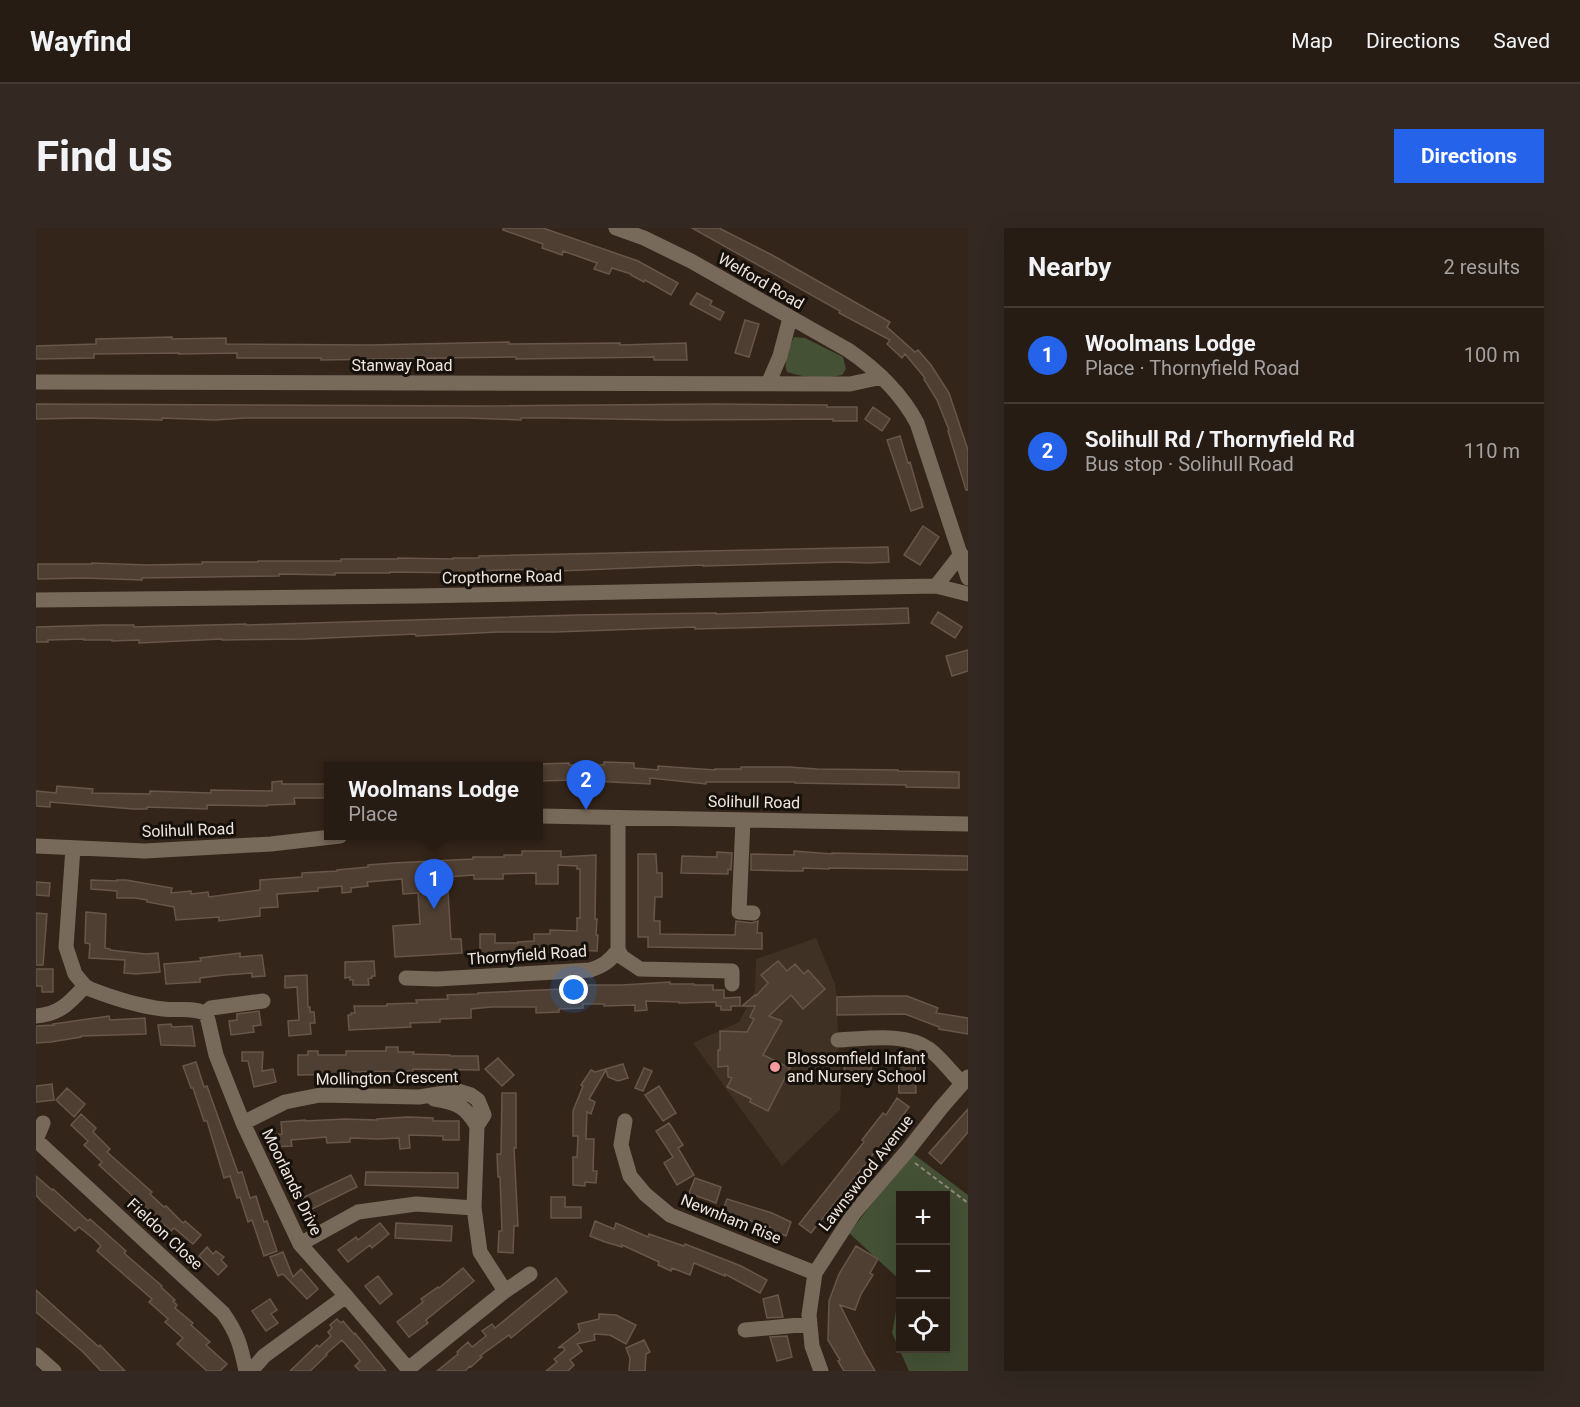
<!DOCTYPE html>
<html lang="en">
<head>
<meta charset="utf-8">
<style>
	body { margin:0; font-family:Roboto,sans-serif; background:#332922; color:#f1f3f6 }
	.controls { position:absolute; right:18px; bottom:18px; display:grid; overflow:hidden; border-radius:0px; box-shadow:0 6px 24px #0002 }
	.controls button { width:54px; height:54px; display:grid; place-items:center; padding:0; border:0; border-bottom:2px solid #433a34; background:#271c14; color:#f1f3f6; font:30px sans-serif }
	.you { position:absolute; left:538px; top:762px; width:21px; height:21px; margin:-15px; border:4px solid #fff; border-radius:50%; background:#1a73e8; box-shadow:0 0 0 9px #1a73e833 }
	.badge { display:grid; place-items:center; width:39px; height:39px; border-radius:50%; background:#2563eb; color:#fff; font-size:20px; font-weight:700 }
	.pin { position:absolute; translate:-50% -50px; filter:drop-shadow(0 2px 3px #0008) }
	.pin::after { content:''; position:absolute; top:32px; width:21px; height:18px; background:inherit; clip-path:polygon(0 0,100% 0,50% 100%) }
	.popup { position:absolute; left:288px; top:534px; width:219px; height:78px; box-sizing:border-box; display:grid; place-content:center; border-radius:0px; background:#271c14; filter:drop-shadow(0 2px 4px #0005); font-size:20px; white-space:nowrap; color:#a4a1a0 }
	.popup b { font-size:22px; color:#f1f3f6 }
	.popup::after { content:''; position:absolute; left:50%; top:100%; margin-left:-12px; border:12px solid transparent; border-top-color:#271c14 }
	.list { margin:0; padding:0; list-style:none }
	h2 { display:flex; justify-content:space-between; align-items:center; height:78px; margin:0; padding:0 24px; font-size:26px }
	h2 small { font-size:20px; font-weight:400; color:#a4a1a0 }
	.list li { display:grid; grid-template-columns:39px 1fr auto; gap:18px; align-items:center; box-sizing:border-box; height:96px; padding:0 24px; border-top:2px solid #433a34 }
	.list b { display:block; font-size:22px; white-space:nowrap }
	.list p { margin:0; font-size:20px; white-space:nowrap; color:#a4a1a0 }
	.list em { font-size:20px; font-style:normal; color:#a4a1a0 }
	.icon { flex:none; width:33px; height:33px; fill:none; stroke:currentColor; stroke-width:2; stroke-linecap:round; stroke-linejoin:round }
	.map { position:relative; flex:none; width:932px; height:1143px; overflow:hidden; border-radius:0px }
	header { display:flex; align-items:center; gap:36px; box-sizing:border-box; height:84px; padding:0 30px; background:#271c14; border-bottom:2px solid #433a34 }
	header strong { font-size:28px }
	nav { display:flex; gap:33px; margin-inline-start:auto; font-size:21px }
	.intro { display:flex; align-items:center; justify-content:space-between; box-sizing:border-box; height:144px; padding:0 36px }
	h1 { margin:0; font-size:42px }
	.button { padding:15px 27px; border-radius:0px; background:#2563eb; color:#fff; font-size:21px; font-weight:700 }
	main { display:flex; gap:36px; padding:0 36px }
	aside { flex:1; background:#271c14; border-radius:0px; box-shadow:0 6px 24px #0002 }
	.map>svg:first-child { display:block }
	.education { fill:#3f3124 }
	.green { fill:#445135 }
	.building { fill:#4f3f33; stroke:#675649; stroke-width:1.5 }
	.lines { fill:none; stroke-linecap:round; stroke-linejoin:round }
	.path { stroke:#91857c; stroke-width:2; stroke-dasharray:4.5 3; stroke-linecap:butt }
	.minor { stroke:#786a5b; stroke-width:15 }
	.poi-dot { fill:#f59b9e; stroke:#16100b; stroke-width:2 }
	.labels { text-anchor:middle; dominant-baseline:central; stroke-width:6; stroke-linejoin:round; paint-order:stroke }
	.street-label { font-size:16px; fill:#eee4dd; stroke:#16100b }
	.poi-label { font-size:16px; fill:#eee4dd; stroke:#16100b; text-anchor:start }
</style>
</head>
<body>
<header>
<strong>Wayfind</strong>
<nav><a>Map</a><a>Directions</a><a>Saved</a></nav>
</header>
<div class="intro"><h1>Find us</h1><a class="button">Directions</a></div>
<main>
<div class="map">
<svg width="932" height="1143" viewBox="0 0 932 1143">
	<rect width="100%" height="100%" fill="#34251a"/>
	<path class="education" d="M780 710 799 756 801 769 802 812 805 858 804 882 746 938 657 815 703 794 719 764 720 731Z"/>
	<path class="green" d="M758 109 769 110 807 129 810 141 806 147C789 151 767 150 751 144 747 133 753 119 758 109Z
		M876 925 932 967V1143H873L856 1105 864 1062V1120H909V968H864V1052L813 1005Z"/>
	<path class="building" d="M467 0H507L602 33 642 55 635 67 609 52 608 54 595 47V46L576 40 573 46 558 41 561 35 527 23 526 27 506 20 507 16 467 2Z
		M656 0H683L736 27 854 94 851 99 879 124 882 122 895 137 913 165 932 222V262H930L912 203 913 202 901 172 888 151 889 150 869 126 866 130 851 116 854 112 803 85 804 83Z
		M661 65 676 73 674 77 688 84 684 92 654 76Z
		M709 92 723 96 713 129 699 125Z
		M136 109V111L190 110V116L334 117 473 114V116L584 115V117L650 115 651 132H618V129L480 131V129L285 132V130H201V125L143 126V125L58 126V130L0 131V118L60 116V111Z
		M0 176 436 178 680 176 791 177V179H821V193H797V191L632 192 517 190H485V192L430 190H208L179 192 126 190V192L48 190 0 191Z
		M837 179 854 191 846 203 829 191Z
		M864 208 872 235 874 234 887 279 875 283 851 212Z
		M887 298 903 309 884 337 868 327Z
		M852 319 853 334 832 335 806 334 667 338V337L500 344V341L437 343V345L354 344V345H299V347L243 346V348L106 350V352L49 350 2 351V336H56V335L111 337 166 336V334H222V333H305V331H362V330L417 331V330H443V328Z
		M872 380 873 395 851 396 659 401V399L519 404H463L380 408 379 406 270 411 186 412V411L103 415V412L76 413V412H48V411L12 412V414H0V399L68 397H98V399L210 396V397L541 387 680 385V386Z
		M902 384 926 399 919 410 895 395Z
		M932 422V443L916 448 910 428Z
		M568 534 598 535V540L622 542V538L679 542V541H705V539H753L781 541 862 542V543L923 544V560L870 559V557L759 555V554H670V556L614 550V556L537 552 504 553 503 536 533 535V537H568Z
		M246 553V556H290V570H258L259 576 231 577V578L171 577V581L111 579V581H97L14 574V579L0 578V563L20 565 21 558 57 561 56 565 114 566V563L175 565V562L236 563V554Z
		M486 623H525V629L560 627 559 691H561L560 707H562L561 723 530 722V725L510 724V727L444 729V706H459V715H482V714L498 713V706H514V702L541 703V690H544V641H541V638L522 637V656H500V645L467 646V651H438V647L411 649 415 711H425L426 725 359 729 357 698 384 696 382 665 367 666 366 651 331 654 332 658 315 660V664L306 665V658L282 660V663L241 666 242 679 224 680V688L183 693V689L140 692 138 679 111 674V672L99 670H81V663L55 661V652L81 653V652H90L136 660 135 665 155 663V666L172 664 173 669 224 662V652L266 649V645L301 643V642L332 639V637L357 635 437 631V629H468V627H486Z
		M758 623 796 626V625L932 628V642L793 640V641L767 640V643H755L715 642V626L758 627Z
		M681 624 696 625 695 642 692 641V646L645 645 646 628 681 629Z
		M602 626H620L621 645H626V669H619L618 693H624V706L699 707 700 693 716 695 722 693 721 705H726V721L612 719V709H602Z
		M0 654 14 655 13 668 0 667Z
		M50 684 70 686 69 720 74 721V722L110 726 122 725 124 744 100 746 88 745 89 732 53 730 54 716 49 715Z
		M0 685 11 686 7 737H0Z
		M204 725V729L226 727 229 748 216 749V745L189 747 164 750V754L130 756 128 736 165 733 164 730Z
		M338 733 339 748H336V750L332 751 333 757H317V752H314V749L309 750V734Z
		M742 733 751 743 759 736 768 746 772 742 789 761 767 781 755 767 733 788 746 793 727 827 754 840 732 883 714 874 715 871 691 859 696 850 692 849V838L682 839V822H684V803L711 804 718 791 714 789 719 778H706L719 767 720 768 732 755 725 747Z
		M0 741H17V764H6V758H0Z
		M271 747 272 779H274V784H278L279 795H274L275 806 253 808 252 793 263 792 261 759 249 760V748Z
		M634 754V756H658V757H677V762H688V770L704 769V778H695V782H685V778H680V774L643 775V774L610 773 611 782 599 783V777L568 778V776H547V780L523 781V784L500 785V779H455L435 781V790L404 791V794L374 795 375 799 313 802 312 787H315V785H319L318 778H351V776L381 775 380 772 412 771 411 767 442 766V765L548 760 547 757H586Z
		M839 768H871L902 780 900 785 932 790V806L903 801V799L869 786 801 787V769Z
		M223 783 225 797 217 798 218 804 195 807 193 793 201 792V786Z
		M73 788 74 792 109 790 110 806 45 808V809L15 814 0 815V798L18 797 17 796Z
		M135 796 136 799 156 798 159 818 125 817 122 797Z
		M350 819H362V824H378L377 826 414 827V828H442L443 842 377 841V843L314 844V846L262 847V827H272V823H282V827H310V823H350Z
		M206 824H227L226 843 237 841 240 854 218 859 212 833H206Z
		M809 828 835 829V846L808 845Z
		M462 830 478 847 466 858 449 841Z
		M879 833 880 865H863L862 834Z
		M160 834 168 859 171 858 202 945 206 944 214 970 220 968 228 994 231 993 241 1023 228 1028 216 992 212 994 204 969 201 970 194 948 188 950 171 893H168L157 860H155L147 838Z
		M587 836 592 850 582 853 572 849 570 842 553 871 559 874 555 886 551 884 550 911H558L557 943H561L560 955 549 954V958L537 957V929H541L542 908H537V883L547 858 545 857 555 842 559 844Z
		M608 840 616 843 607 863 599 860Z
		M16 856 18 872 0 874V858Z
		M623 858 640 885 627 893 609 867Z
		M31 860 49 876 38 889 20 872Z
		M466 865H480V920H478L482 998H478L477 1025 462 1024 463 1003H466L464 949H462L461 926H465Z
		M861 870 873 879 858 900 775 1005 763 996 828 914 826 912 847 885 850 887Z
		M932 881V904L905 936 893 925Z
		M45 886 60 900 57 904 74 921 71 924 116 964 114 966 128 979 130 978 147 995 149 993 165 1007 157 1016 138 1000 135 1003 63 937 66 934 48 917 52 913 35 897Z
		M372 889 397 890V893H423V912H407V908L373 907 374 920 364 921 363 910 342 911 314 910V914L291 915 290 909 255 912 256 918 236 919 235 907 246 906 245 894 269 892V893L309 891 341 892V891Z
		M633 895 647 917 642 920 658 947 641 957 628 935 637 929 620 903Z
		M330 944 422 945V960L329 957Z
		M315 947 321 959 272 983 266 970Z
		M0 948 16 962 17 961 52 993 54 991 90 1023 88 1025 126 1058 125 1059 139 1072 137 1073 141 1077 139 1080 157 1095 155 1097 174 1114 170 1117 191 1136 184 1143H171L141 1116 147 1110 129 1094 132 1091 113 1074 116 1071 61 1023 65 1018 58 1011 43 999 39 1003 5 973 0 967Z
		M659 950 685 959 680 975 653 965Z
		M515 969H529V979H545V990H515Z
		M691 971 736 985 755 994 750 1008 733 1001 734 999 686 984Z
		M559 993 578 1001 580 995 612 1009 613 1006 648 1018 649 1016 705 1038 731 1052 724 1065 689 1046V1048L658 1035 654 1047 636 1040 635 1043 622 1037 623 1034 586 1017V1019L569 1014 554 1008Z
		M344 995 353 1006 336 1020 334 1017 312 1034 302 1022 320 1009 322 1012Z
		M360 995 416 998 415 1013 359 1010Z
		M820 1018 842 1031 834 1045 837 1047 825 1066 819 1082 804 1077 829 1126 839 1143H808L802 1133 804 1132 792 1112 793 1073 803 1046Z
		M171 1019 177 1026 180 1023 188 1029 185 1032 191 1038 182 1047 163 1028Z
		M247 1024 257 1049 265 1041 282 1061 271 1071 247 1046 242 1048 234 1029Z
		M427 1040 438 1053 390 1092 392 1095 373 1109 361 1094 387 1074 385 1071 402 1059 403 1060Z
		M342 1048 356 1066 344 1076 329 1058Z
		M520 1050 531 1064 475 1110 473 1107 444 1128 446 1129 435 1139 434 1138 429 1143H401L422 1126 421 1124 432 1114 436 1119 450 1108 446 1103 456 1096 459 1100Z
		M0 1062 63 1119 64 1117 89 1143H65L47 1124 0 1084Z
		M742 1067 747 1089 731 1090 727 1071Z
		M234 1071 241 1082 235 1086 242 1095 230 1103 216 1083Z
		M563 1086 580 1087 600 1097 590 1116 574 1107 558 1106 559 1112 541 1116 546 1123 534 1132 538 1137 532 1143H510L521 1134 518 1131 529 1122 527 1119 522 1120 544 1103 542 1096 563 1091Z
		M301 1091 305 1095 307 1093 318 1106 319 1105 350 1143H324L319 1138 324 1133 306 1112 290 1126 291 1127 274 1143H254L281 1117 283 1119 295 1108 292 1104 296 1100 294 1097Z
		M751 1108 756 1129 741 1133 734 1109Z
		M608 1112 614 1124 610 1126 609 1143H593L594 1130 590 1120Z"/>
	<g class="lines">
		<path class="path" d="M879 935 932 975"/>
		<path class="minor" d="M580 0 608 10 655 33 812 122C840 141 865 165 881 195L932 350
			M0 154 814 156 846 149
			M732 156 744 128 754 90
			M900 358 925 326
			M0 372 379 368 900 358 932 366
			M503 588 932 596
			M707 592 703 684 717 685
			M0 618 109 623 235 616 304 608
			M37 620 30 719 39 746 49 758 54 761C77 770 103 778 127 781 144 783 153 779 169 785L175 780 227 773
			M582 722 586 729 604 741 696 743V756
			M370 750 401 751 554 742C567 738 574 733 582 722V590
			M169 785 172 792 180 827 207 895 264 1016 310 1068 374 1143
			M0 788C24 786 33 775 49 758
			M802 812C829 811 870 804 893 821 905 830 915 844 926 855
			M398 871C421 874 430 879 441 898
			M589 893 585 917 594 948 609 966 634 987 779 1045
			M7 895 0 912 187 1085C202 1106 205 1119 210 1143
			M207 895 249 874 284 867 383 869 422 863 435 867 442 872 448 887 441 898 438 980 444 1024 469 1063 372 1141
			M264 1016 322 984 380 976 438 980
			M469 1063 494 1046
			M709 1102 774 1096
			M0 1127 18 1143
			M215 1143 228 1128 310 1068
			M785 1143 776 1118 773 1087 779 1045 818 985 872 922 905 880 932 849"/>
	</g>
	<circle class="poi-dot" cx="739" cy="839" r="6"/>
	<g class="labels">
		<g class="street-label">
			<text transform="translate(725 53) rotate(30)">Welford Road</text>
			<text x="366" y="137">Stanway Road</text>
			<text transform="translate(466 349) rotate(-1)">Cropthorne Road</text>
			<text transform="translate(718 574) rotate(1)">Solihull Road</text>
			<text transform="translate(152 602) rotate(-2)">Solihull Road</text>
			<text transform="translate(491 727) rotate(-4)">Thornyfield Road</text>
			<text transform="translate(351 850) rotate(-1)">Mollington Crescent</text>
			<text transform="translate(830 945) rotate(-52)">Lawnswood Avenue</text>
			<text transform="translate(256 954) rotate(64)">Moorlands Drive</text>
			<text transform="translate(695 991) rotate(22)">Newnham Rise</text>
			<text transform="translate(129 1006) rotate(43)">Fieldon Close</text>
		</g>
		<g class="poi-label">
			<text x="751" y="830">Blossomfield Infant<tspan x="751" dy="18">and Nursery School</tspan></text>
		</g>
	</g>
</svg>
<div class="controls">
<button>+</button>
<button>−</button>
<button><svg class="icon" aria-label="locate" viewBox="0 0 24 24"><circle cx="12" cy="12" r="6"/><path d="M12 2v4M12 18v4M2 12h4M18 12h4"/></svg></button>
</div>
<div class="you"></div>
<div class="pin badge" style="left:398px;top:681px">1</div>
<div class="popup"><b>Woolmans Lodge</b>Place</div>
<div class="pin badge" style="left:550px;top:582px">2</div>
</div>
<aside>
<h2>Nearby<small>2 results</small></h2>
<ul class="list">
<li><span class="badge">1</span><div><b>Woolmans Lodge</b><p>Place · Thornyfield Road</p></div><em>100 m</em></li>
<li><span class="badge">2</span><div><b>Solihull Rd / Thornyfield Rd</b><p>Bus stop · Solihull Road</p></div><em>110 m</em></li>
</ul>
</aside>
</main>
</body>
</html>
